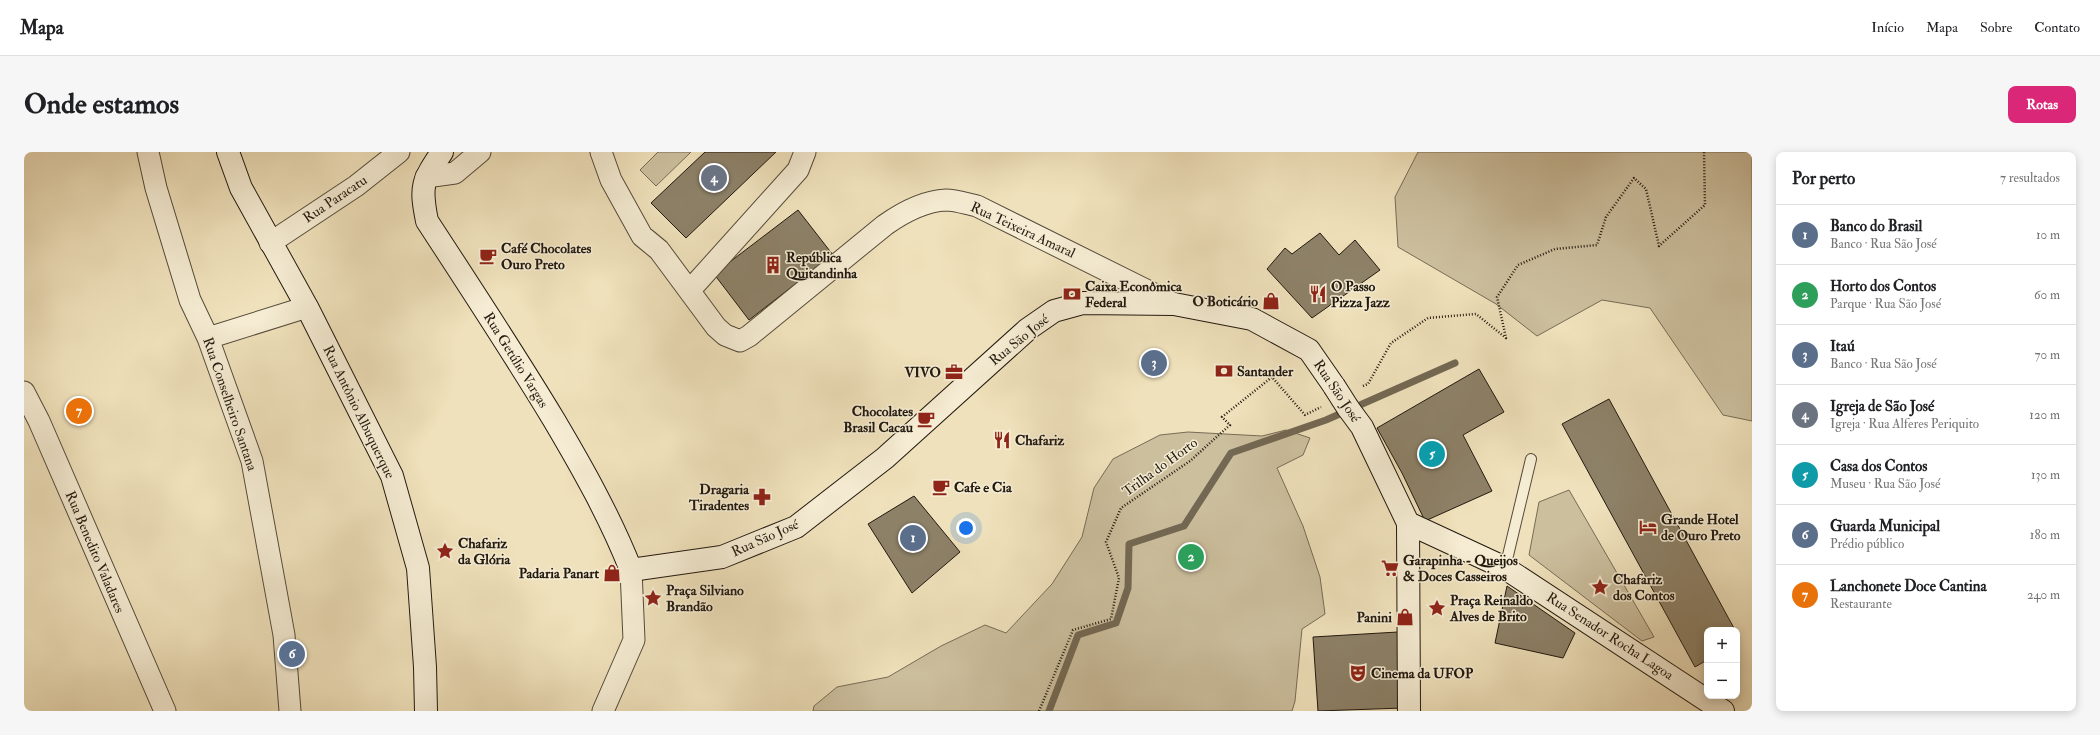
<!DOCTYPE html>
<html lang="pt">
<head>
<meta charset="utf-8">
<style>
	body { margin:0; font-family:"IM FELL Double Pica",serif; background:#f6f6f6; color:#202124 }
	.controls { position:absolute; right:12px; bottom:12px; display:grid; overflow:hidden; border-radius:8px; box-shadow:0 2px 10px #0003 }
	.controls button { width:36px; height:36px; display:grid; place-items:center; padding:0; border:0; border-bottom:1px solid #e0e0e0; background:#fff; color:#202124; font:20px sans-serif }
	.you { position:absolute; left:942px; top:376px; width:14px; height:14px; margin:-10px; border:3px solid #fff; border-radius:50%; background:#1a73e8; box-shadow:0 0 0 6px #1a73e833 }
	.badge { display:grid; place-items:center; width:26px; height:26px; border-radius:50%; background:#db2777; color:#fff; font-size:13px; font-weight:700 }
	.pin { position:absolute; translate:-50% -50%; border:2px solid #fff; box-shadow:0 1px 4px #0006 }
	.list { margin:0; padding:0; list-style:none }
	h2 { display:flex; justify-content:space-between; align-items:center; height:52px; margin:0; padding:0 16px; font-size:17px }
	h2 small { font-size:13px; font-weight:400; color:#757577 }
	.list li { display:grid; grid-template-columns:26px 1fr auto; gap:12px; align-items:center; box-sizing:border-box; height:60px; padding:0 16px; border-top:1px solid #e0e0e0 }
	.list b { display:block; font-size:15px; white-space:nowrap }
	.list p { margin:0; font-size:13px; white-space:nowrap; color:#757577 }
	.list em { font-size:13px; font-style:normal; color:#757577 }
	.map { position:relative; flex:none; width:1728px; height:559px; overflow:hidden; border-radius:8px }
	header { display:flex; align-items:center; gap:24px; box-sizing:border-box; height:56px; padding:0 20px; background:#fff; border-bottom:1px solid #e0e0e0 }
	header strong { font-size:19px }
	nav { display:flex; gap:22px; margin-inline-start:auto; font-size:14px }
	.intro { display:flex; align-items:center; justify-content:space-between; box-sizing:border-box; height:96px; padding:0 24px }
	h1 { margin:0; font-size:28px }
	.button { padding:10px 18px; border-radius:8px; background:#db2777; color:#fff; font-size:14px; font-weight:700 }
	main { display:flex; gap:24px; padding:0 24px }
	aside { flex:1; background:#fff; border-radius:8px; box-shadow:0 2px 10px #0003 }
	.map>svg:first-child { display:block }
	.green { fill:#ccbf9e; stroke:#776c56 }
	.lines { fill:none; stroke-linecap:round; stroke-linejoin:round }
	.stream { stroke:#736853; stroke-width:7 }
	.building { fill:#8d8168; stroke:#22190f }
	.lane-casing { stroke:#554b3a; stroke-width:12 }
	.street-casing { stroke:#554b3a; stroke-width:23 }
	.secondary-casing { stroke:#22190f; stroke-width:24 }
	.path { stroke:#22190f; stroke-width:2.5; stroke-dasharray:1 2; stroke-linecap:butt }
	.lane { stroke:#f5ecd3; stroke-width:10 }
	.street { stroke:#f5ecd3; stroke-width:21 }
	.secondary { stroke:#f5ecd3; stroke-width:22 }
	.secondary-bridge-casing { stroke:#22190f; stroke-width:24; stroke-linecap:butt }
	.secondary-bridge { stroke:#f5ecd3; stroke-width:22 }
	.labels { text-anchor:middle; dominant-baseline:central; stroke-width:3; stroke-linejoin:round; paint-order:stroke }
	.street-label { font-size:14px; fill:#22190f; stroke:#f5ecd3 }
	.poi-label { font-size:14px; font-weight:bold; fill:#22190f; stroke:#f5ecd3; text-anchor:start }
</style>
</head>
<body>
<header>
<strong>Mapa</strong>
<nav><a>Início</a><a>Mapa</a><a>Sobre</a><a>Contato</a></nav>
</header>
<div class="intro"><h1>Onde estamos</h1><a class="button">Rotas</a></div>
<main>
<div class="map">
<svg width="1728" height="559" viewBox="0 0 1728 559">
	<rect width="100%" height="100%" fill="#efe1bb"/>
	<filter id="stains"><feTurbulence type="fractalNoise" baseFrequency=".005" numOctaves="4"/><feColorMatrix values="0 0 0 0 .2 0 0 0 0 .09 0 0 0 0 .02 0 0 0 .5 -.17"/></filter>
	<radialGradient id="worn" r=".72"><stop offset=".6" stop-color="#630" stop-opacity="0"/><stop offset="1" stop-color="#630" stop-opacity=".3"/></radialGradient>
	<path class="green" d="M634 0H667L632 34 616 18Z
		M1394 0H1728V269L1699 263 1626 156 1578 148 1513 184 1472 152 1374 95 1371 45Z
		M1262 278 1286 286 1279 303 1253 316 1279 374 1296 425 1301 462 1278 477 1271 549 1268 559H789L790 554 813 535 864 525 917 494 961 473 982 481 1028 432 1058 385 1070 336 1089 307 1136 283 1164 280 1238 284Z
		M1545 338 1630 485 1618 489 1505 403 1515 350Z"/>
	<g class="lines">
		<path class="stream" d="M1025 559 1054 483 1092 471 1104 436 1105 392 1160 374 1207 301 1302 268 1431 211"/>
	</g>
	<path class="building" d="M681 0H752L662 86 627 51Z
		M774 58 809 103 725 168 690 122Z
		M1296 81 1315 103 1331 88 1356 118 1288 166 1243 117 1261 96 1268 102Z
		M1455 217 1480 260 1439 283 1468 339 1401 369 1378 321 1353 276Z
		M1585 247 1711 478H1683V508L1671 515 1538 272Z
		M890 344 936 400 888 441 844 372Z
		M1483 434 1551 481 1539 506 1471 491Z
		M1374 480 1379 556 1294 559 1289 485Z"/>
	<g class="lines">
		<g class="lane-casing">
			<path id="lane" d="M1481 416 1507 307"/>
		</g>
		<g class="street-casing">
			<path id="street" d="M124 0 132 36 166 148 184 186 228 309 260 483 266 559
				M577 0 587 28 618 84 635 98 692 175 701 183 716 189 725 184 861 73C878 61 900 49 922 48 932 48 943 52 953 54L1150 152
				M402 25 431 21 456 0
				M246 91 332 34 375 0
				M666 138 774 18 781 0
				M184 186 283 155
				M0 240 15 269 141 559
				M579 559 610 488 607 418"/>
		</g>
		<g class="secondary-casing">
			<path id="secondary" d="M204 0 217 36 283 155 368 324 394 416 401 515 402 559
				M418 0C398 30 396 34 403 69 446 135 489 200 530 268 559 317 586 365 607 418L698 405 772 375 861 306 1004 177 1030 159 1059 151 1150 152 1228 167 1285 198 1310 234
				M1324 256 1338 275 1384 371 1385 559
				M1384 371 1481 416 1699 559"/>
		</g>
		<path class="path" d="M1339 234 1344 232 1367 191 1404 166 1452 162 1482 186 1473 145 1494 113 1531 97 1573 93 1582 65 1610 26 1622 37 1635 94 1681 53 1680 0
			M1015 559 1049 478 1087 467 1095 426 1082 390 1097 356 1166 309 1206 273 1198 265 1248 225 1281 263 1297 255"/>
		<use href="#lane" class="lane"/>
		<use href="#street" class="street"/>
		<use href="#secondary" class="secondary"/>
		<g class="secondary-bridge-casing">
			<path id="secondary-bridge" d="M1310 234 1324 256"/>
		</g>
		<use href="#secondary-bridge" class="secondary-bridge"/>
	</g>
	<defs>
		<g id="cafe-bare" transform="scale(1.38)"><path d="M-5.5-4.5H6V0H3Q3 3.5 0 3.5H-2.5Q-5.5 3.5-5.5 0ZM3-3.2v2h1.7v-2ZM-6 4.5H4V6H-6Z" fill="#8f2418" stroke="#f5ecd3" stroke-width="2.5" paint-order="stroke"/></g>
		<g id="building-bare" transform="scale(1.38)"><path d="M-4-6H4V6H1V3H-1V6H-4ZM-2.5-4.3h1.7v1.8h-1.7ZM.8-4.3h1.7v1.8H.8ZM-2.5-1h1.7V.8h-1.7ZM.8-1h1.7V.8H.8Z" fill="#8f2418" stroke="#f5ecd3" stroke-width="2.5" paint-order="stroke"/></g>
		<g id="bank-bare" transform="scale(1.38)"><path d="M-6-4H6V4H-6ZM0-2.3a2.3 2.3 0 1 0 0 4.6a2.3 2.3 0 1 0 0-4.6Z" fill="#8f2418" stroke="#f5ecd3" stroke-width="2.5" paint-order="stroke"/></g>
		<g id="restaurant-bare" transform="scale(1.38)"><path d="M-5-6h1v4h1v-4h1v4h1v-4h1v5L-1.5 .5V6h-2V.5L-5-1ZM5-6V6H3V1.5H1.5Q1.5-4 5-6Z" fill="#8f2418" stroke="#f5ecd3" stroke-width="2.5" paint-order="stroke"/></g>
		<g id="shop-bare" transform="scale(1.38)"><path d="M-5-2.5h2.3a2.7 3.5 0 0 1 5.4 0H5L5.5 6h-11ZM-1.5-2.5h3a1.5 2.3 0 0 0-3 0Z" fill="#8f2418" stroke="#f5ecd3" stroke-width="2.5" paint-order="stroke"/></g>
		<g id="office-bare" transform="scale(1.38)"><path d="M-6-3h4V-5.5h4V-3h4V5H-6ZM-1-4.5V-3h2v-1.5ZM-6 0V1H6V0Z" fill="#8f2418" stroke="#f5ecd3" stroke-width="2.5" paint-order="stroke"/></g>
		<g id="pharmacy-bare" transform="scale(1.38)"><path d="M-2-6h4v4h4v4h-4v4h-4v-4h-4v-4h4Z" fill="#8f2418" stroke="#f5ecd3" stroke-width="2.5" paint-order="stroke"/></g>
		<g id="hotel-bare" transform="scale(1.38)"><path d="M-6-4.5h1.5V1H6V5H4.5V3h-9V5H-6ZM-4 0a1.8 1.8 0 1 1 3.6 0ZM.5 0V-2.5h3Q6-2.5 6 0Z" fill="#8f2418" stroke="#f5ecd3" stroke-width="2.5" paint-order="stroke"/></g>
		<g id="sight-bare" transform="scale(1.38)"><path d="M0-6L1.8-2.2L6-1.7L2.9 1.2L3.7 5.4L0 3.3L-3.7 5.4L-2.9 1.2L-6-1.7L-1.8-2.2Z" fill="#8f2418" stroke="#f5ecd3" stroke-width="2.5" paint-order="stroke"/></g>
		<g id="supermarket-bare" transform="scale(1.38)"><path d="M-6-5.5h2.5l.6 2H6L4.5 2H-2.5L-4.4-4H-6ZM-1.5 3.2a1.3 1.3 0 1 0 .1 0ZM3 3.2a1.3 1.3 0 1 0 .1 0Z" fill="#8f2418" stroke="#f5ecd3" stroke-width="2.5" paint-order="stroke"/></g>
		<g id="theatre-bare" transform="scale(1.38)"><path d="M-5-5.5Q0-4 5-5.5V0Q5 5 0 6Q-5 5-5 0ZM-3.3-2.5H-1v1.5H-3.3ZM1-2.5H3.3v1.5H1ZM-2.8 1Q0 5.5 2.8 1Z" fill="#8f2418" stroke="#f5ecd3" stroke-width="2.5" paint-order="stroke"/></g>
	</defs>
	<g fill-rule="evenodd">
		<use href="#cafe-bare" x="464" y="104"/>
		<use href="#building-bare" x="749" y="113"/>
		<use href="#bank-bare" x="1048" y="142"/>
		<use href="#restaurant-bare" x="1294" y="142"/>
		<use href="#shop-bare" x="1247" y="149"/>
		<use href="#bank-bare" x="1200" y="219"/>
		<use href="#office-bare" x="930" y="220"/>
		<use href="#cafe-bare" x="902" y="267"/>
		<use href="#restaurant-bare" x="978" y="288"/>
		<use href="#cafe-bare" x="917" y="335"/>
		<use href="#pharmacy-bare" x="738" y="345"/>
		<use href="#hotel-bare" x="1624" y="375"/>
		<use href="#sight-bare" x="421" y="399"/>
		<use href="#supermarket-bare" x="1366" y="416"/>
		<use href="#shop-bare" x="588" y="421"/>
		<use href="#sight-bare" x="1576" y="435"/>
		<use href="#sight-bare" x="629" y="446"/>
		<use href="#sight-bare" x="1413" y="456"/>
		<use href="#shop-bare" x="1381" y="465"/>
		<use href="#theatre-bare" x="1334" y="521"/>
	</g>
	<g class="labels">
		<g class="street-label">
			<text transform="translate(311 47) rotate(-34)">Rua Paracatu</text>
			<text transform="translate(999 78) rotate(25)">Rua Teixeira Amaral</text>
			<text transform="translate(995 188) rotate(-39)">Rua São José</text>
			<text transform="translate(492 208) rotate(58)">Rua Getúlio Vargas</text>
			<text transform="translate(1313 239) rotate(56)">Rua São José</text>
			<text transform="translate(206 252) rotate(71)">Rua Conselheiro Santana</text>
			<text transform="translate(335 260) rotate(64)">Rua Antônio Albuquerque</text>
			<text transform="translate(1136 315) rotate(-36)">Trilha do Horto</text>
			<text transform="translate(741 386) rotate(-24)">Rua São José</text>
			<text transform="translate(71 400) rotate(67)">Rua Benedito Valadares</text>
			<text transform="translate(1586 484) rotate(33)">Rua Senador Rocha Lagoa</text>
		</g>
		<g class="poi-label">
			<text x="477" y="96">Café Chocolates<tspan x="477" dy="16">Ouro Preto</tspan></text>
			<text x="762" y="105">República<tspan x="762" dy="16">Quitandinha</tspan></text>
			<text x="1061" y="134">Caixa Econômica<tspan x="1061" dy="16">Federal</tspan></text>
			<text x="1307" y="134">O Passo<tspan x="1307" dy="16">Pizza Jazz</tspan></text>
			<text x="1234" y="149" text-anchor="end">O Boticário</text>
			<text x="1213" y="219">Santander</text>
			<text x="917" y="220" text-anchor="end">VIVO</text>
			<text x="889" y="259" text-anchor="end">Chocolates<tspan x="889" dy="16">Brasil Cacau</tspan></text>
			<text x="991" y="288">Chafariz</text>
			<text x="930" y="335">Cafe e Cia</text>
			<text x="725" y="337" text-anchor="end">Dragaria<tspan x="725" dy="16">Tiradentes</tspan></text>
			<text x="1637" y="367">Grande Hotel<tspan x="1637" dy="16">de Ouro Preto</tspan></text>
			<text x="434" y="391">Chafariz<tspan x="434" dy="16">da Glória</tspan></text>
			<text x="1379" y="408">Garapinha - Queijos<tspan x="1379" dy="16">&amp; Doces Casseiros</tspan></text>
			<text x="575" y="421" text-anchor="end">Padaria Panart</text>
			<text x="1589" y="427">Chafariz<tspan x="1589" dy="16">dos Contos</tspan></text>
			<text x="642" y="438">Praça Silviano<tspan x="642" dy="16">Brandão</tspan></text>
			<text x="1426" y="448">Praça Reinaldo<tspan x="1426" dy="16">Alves de Brito</tspan></text>
			<text x="1368" y="465" text-anchor="end">Panini</text>
			<text x="1347" y="521">Cinema da UFOP</text>
		</g>
	</g>
	<rect width="100%" height="100%" filter="url(#stains)"/>
	<rect width="100%" height="100%" fill="url(#worn)"/>
</svg>
<div class="controls">
<button>+</button>
<button>−</button>
</div>
<div class="you"></div>
<div class="pin badge" style="left:889px;top:386px;background:#5c6f8a">1</div>
<div class="pin badge" style="left:1167px;top:405px;background:#2e9e5b">2</div>
<div class="pin badge" style="left:1130px;top:211px;background:#5c6f8a">3</div>
<div class="pin badge" style="left:690px;top:26px;background:#6b7280">4</div>
<div class="pin badge" style="left:1408px;top:302px;background:#0f9aa8">5</div>
<div class="pin badge" style="left:268px;top:502px;background:#5c6f8a">6</div>
<div class="pin badge" style="left:55px;top:259px;background:#e8710a">7</div>
</div>
<aside>
<h2>Por perto<small>7 resultados</small></h2>
<ul class="list">
<li><span class="badge" style="background:#5c6f8a">1</span><div><b>Banco do Brasil</b><p>Banco · Rua São José</p></div><em>10 m</em></li>
<li><span class="badge" style="background:#2e9e5b">2</span><div><b>Horto dos Contos</b><p>Parque · Rua São José</p></div><em>60 m</em></li>
<li><span class="badge" style="background:#5c6f8a">3</span><div><b>Itaú</b><p>Banco · Rua São José</p></div><em>70 m</em></li>
<li><span class="badge" style="background:#6b7280">4</span><div><b>Igreja de São José</b><p>Igreja · Rua Alferes Periquito</p></div><em>120 m</em></li>
<li><span class="badge" style="background:#0f9aa8">5</span><div><b>Casa dos Contos</b><p>Museu · Rua São José</p></div><em>130 m</em></li>
<li><span class="badge" style="background:#5c6f8a">6</span><div><b>Guarda Municipal</b><p>Prédio público</p></div><em>180 m</em></li>
<li><span class="badge" style="background:#e8710a">7</span><div><b>Lanchonete Doce Cantina</b><p>Restaurante</p></div><em>240 m</em></li>
</ul>
</aside>
</main>
</body>
</html>
